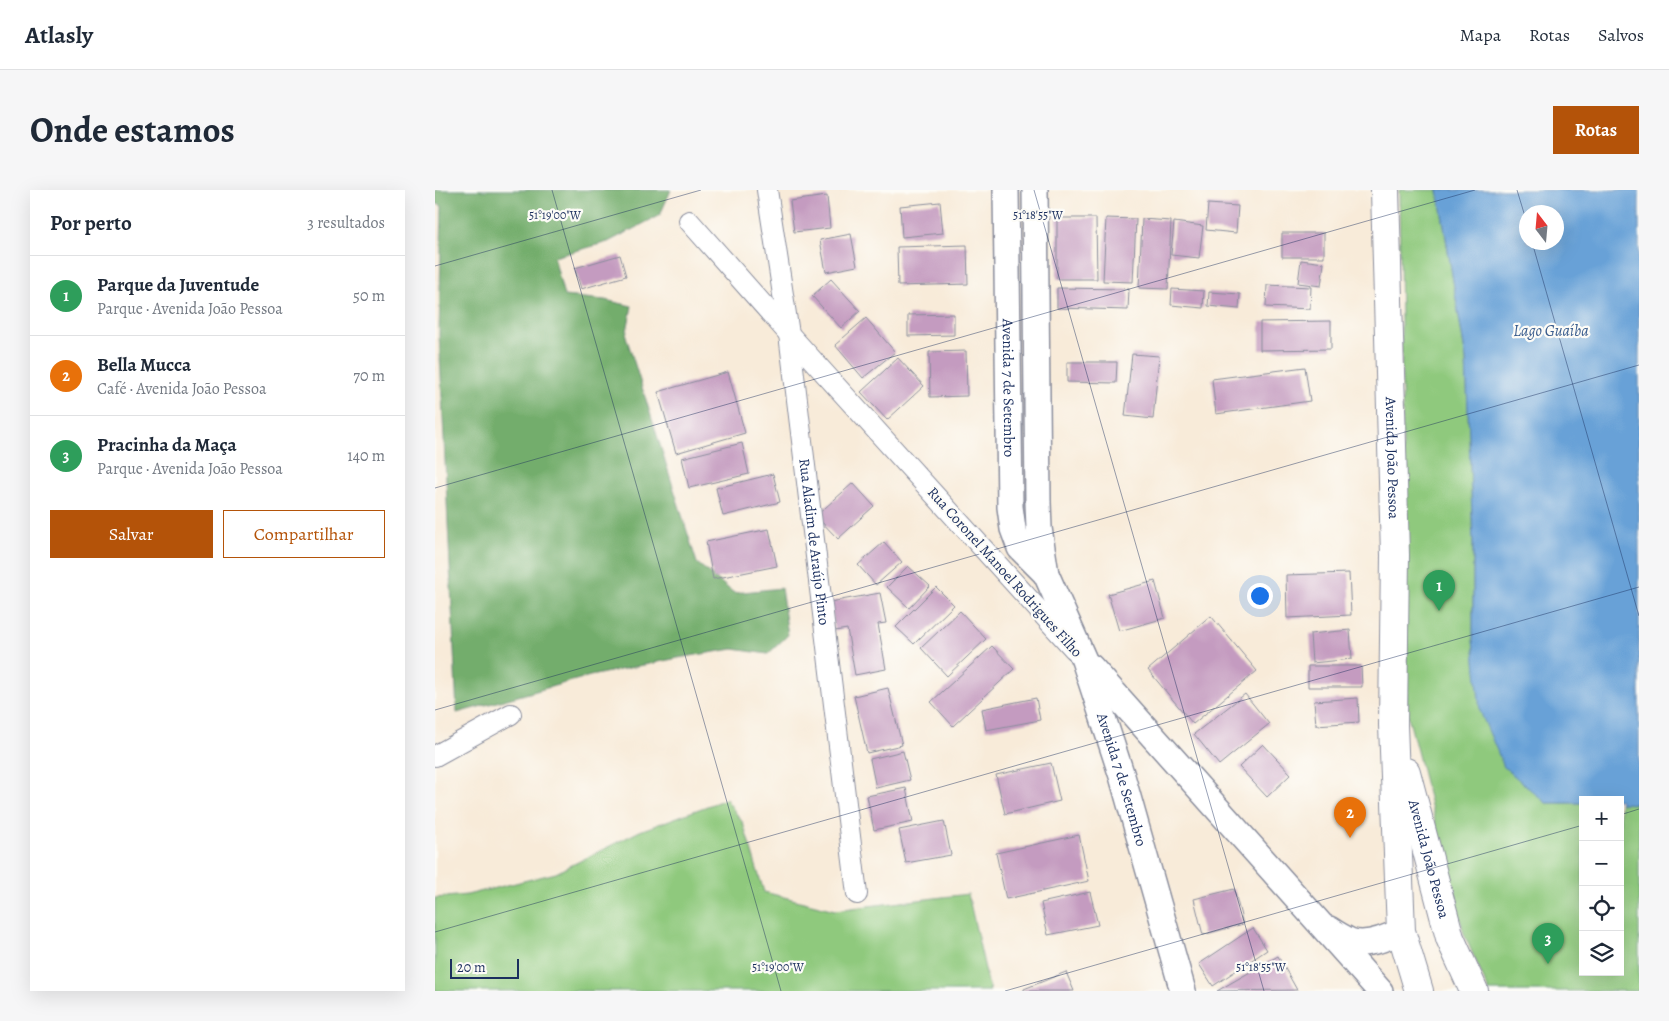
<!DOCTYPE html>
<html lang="pt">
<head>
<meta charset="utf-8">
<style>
	body { margin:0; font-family:Alegreya,serif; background:#f6f6f7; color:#1f2937 }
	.controls { position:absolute; right:15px; bottom:15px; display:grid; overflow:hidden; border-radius:0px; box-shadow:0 5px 20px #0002 }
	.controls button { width:45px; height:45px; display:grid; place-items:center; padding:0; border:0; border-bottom:1px solid #e0e1e3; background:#fff; color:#1f2937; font:25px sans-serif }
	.compass { position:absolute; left:1084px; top:15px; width:45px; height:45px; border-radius:50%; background:#fff; box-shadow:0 5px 20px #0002; rotate:344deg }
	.scale { position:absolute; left:15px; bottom:12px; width:69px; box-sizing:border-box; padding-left:5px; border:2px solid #1b2f5e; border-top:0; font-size:14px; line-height:18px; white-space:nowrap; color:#1b2f5e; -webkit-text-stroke:4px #fdfcf7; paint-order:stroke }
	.you { position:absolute; left:824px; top:405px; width:18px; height:18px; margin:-12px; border:4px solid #fff; border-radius:50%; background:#1a73e8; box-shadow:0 0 0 8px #1a73e833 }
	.badge { display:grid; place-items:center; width:32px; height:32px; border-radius:50%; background:#b45309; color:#fff; font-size:16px; font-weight:700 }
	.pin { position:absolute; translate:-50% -41px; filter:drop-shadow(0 1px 2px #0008) }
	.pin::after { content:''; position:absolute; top:26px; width:18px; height:15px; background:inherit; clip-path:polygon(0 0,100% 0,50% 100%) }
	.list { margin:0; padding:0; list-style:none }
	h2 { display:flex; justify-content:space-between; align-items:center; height:65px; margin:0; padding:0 20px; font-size:21px }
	h2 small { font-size:16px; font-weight:400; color:#747a83 }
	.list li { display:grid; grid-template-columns:32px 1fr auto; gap:15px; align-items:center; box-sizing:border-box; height:80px; padding:0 20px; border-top:1px solid #e0e1e3 }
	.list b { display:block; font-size:19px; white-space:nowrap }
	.list p { margin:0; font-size:16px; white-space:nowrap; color:#747a83 }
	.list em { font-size:16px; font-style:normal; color:#747a83 }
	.actions { display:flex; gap:10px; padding:15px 20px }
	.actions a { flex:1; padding:11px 0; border:1px solid #b45309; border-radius:0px; text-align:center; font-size:18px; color:#b45309 }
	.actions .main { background:#b45309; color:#fff }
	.icon { flex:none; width:28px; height:28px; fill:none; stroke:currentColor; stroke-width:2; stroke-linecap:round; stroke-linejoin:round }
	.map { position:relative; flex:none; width:1204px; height:801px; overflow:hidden; border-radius:0px }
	header { display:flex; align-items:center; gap:30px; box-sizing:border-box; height:70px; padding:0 25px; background:#fff; border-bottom:1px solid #e0e1e3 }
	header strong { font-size:24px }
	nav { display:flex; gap:28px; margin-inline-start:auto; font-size:18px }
	.intro { display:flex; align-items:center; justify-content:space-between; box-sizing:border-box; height:120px; padding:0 30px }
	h1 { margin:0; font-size:35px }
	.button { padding:12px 22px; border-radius:0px; background:#b45309; color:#fff; font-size:18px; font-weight:700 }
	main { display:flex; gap:30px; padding:0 30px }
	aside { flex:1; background:#fff; border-radius:0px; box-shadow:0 5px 20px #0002 }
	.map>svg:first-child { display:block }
	.green { fill:#8fc97d; stroke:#557c6e }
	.forest { fill:#73ad6c; stroke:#476e65 }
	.water { fill:#68a1d7; stroke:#42689a; fill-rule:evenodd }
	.building { fill:#c49bc0 }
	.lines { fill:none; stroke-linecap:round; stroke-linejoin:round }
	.minor-casing { stroke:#8a8d9c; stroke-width:22 }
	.tertiary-casing { stroke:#8a8d9c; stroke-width:28 }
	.secondary-casing { stroke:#8a8d9c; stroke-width:30 }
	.minor { stroke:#fff; stroke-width:20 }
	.tertiary { stroke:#fff; stroke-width:25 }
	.secondary { stroke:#fff; stroke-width:28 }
	.ticks { fill:none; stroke:#1b2f5e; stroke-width:1; stroke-opacity:0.45 }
	.labels { text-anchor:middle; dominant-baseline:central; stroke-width:4.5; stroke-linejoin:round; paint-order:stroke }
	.street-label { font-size:15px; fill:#1b2f5e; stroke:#fdfcf7 }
	.water-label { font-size:16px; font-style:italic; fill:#3a5d8e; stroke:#fdfcf7 }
	.ticks-label { font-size:12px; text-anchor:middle; fill:#1b2f5e; stroke:#fdfcf7; stroke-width:4.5; stroke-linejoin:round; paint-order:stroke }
</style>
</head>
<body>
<header>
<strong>Atlasly</strong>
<nav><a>Mapa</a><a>Rotas</a><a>Salvos</a></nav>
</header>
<div class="intro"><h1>Onde estamos</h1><a class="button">Rotas</a></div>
<main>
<aside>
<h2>Por perto<small>3 resultados</small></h2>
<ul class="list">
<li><span class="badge" style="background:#2e9e5b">1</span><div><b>Parque da Juventude</b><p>Parque · Avenida João Pessoa</p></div><em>50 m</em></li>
<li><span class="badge" style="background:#e8710a">2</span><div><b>Bella Mucca</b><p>Café · Avenida João Pessoa</p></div><em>70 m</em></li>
<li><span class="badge" style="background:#2e9e5b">3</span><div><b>Pracinha da Maça</b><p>Parque · Avenida João Pessoa</p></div><em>140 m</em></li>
</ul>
<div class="actions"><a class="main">Salvar</a><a>Compartilhar</a></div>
</aside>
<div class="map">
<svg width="1204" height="801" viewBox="0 0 1204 801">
	<rect width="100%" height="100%" fill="#fdfcf7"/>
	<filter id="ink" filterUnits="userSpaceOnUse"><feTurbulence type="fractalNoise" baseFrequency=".02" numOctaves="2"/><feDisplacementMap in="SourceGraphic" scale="10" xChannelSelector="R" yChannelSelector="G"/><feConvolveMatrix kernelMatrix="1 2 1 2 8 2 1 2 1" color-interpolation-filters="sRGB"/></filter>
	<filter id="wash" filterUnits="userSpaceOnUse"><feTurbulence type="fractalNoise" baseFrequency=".0096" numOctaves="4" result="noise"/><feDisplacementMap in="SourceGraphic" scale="20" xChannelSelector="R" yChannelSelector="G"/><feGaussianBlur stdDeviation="1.12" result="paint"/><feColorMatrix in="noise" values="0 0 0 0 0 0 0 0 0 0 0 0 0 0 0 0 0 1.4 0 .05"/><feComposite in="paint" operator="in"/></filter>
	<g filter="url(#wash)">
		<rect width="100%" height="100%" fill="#f8ebd9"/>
		<path class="green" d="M964 0H1003L1031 169 1038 352V450L1046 521 1111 613H1148V782H1185V613L1204 614V801H1054L1029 744 972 522Z
			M291 609 308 633 329 702 400 720 533 704 555 801H0V708L32 705 121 683 205 641Z"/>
		<path class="forest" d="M0 0H236L225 25 173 52 119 67 129 106 170 110 197 116 191 146 262 373 299 403 346 398 353 445 333 464 298 459 243 468 155 486 22 523 4 144 7 16 0 13Z"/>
		<path class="water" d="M1003 0H1204V614L1185 613V610H1148V613H1111L1069 577 1045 521 1038 450V352L1031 169ZM1092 22H1122V52H1092Z"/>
		<g id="blocks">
			<path class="building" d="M392 6 395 38 359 42 355 11Z
				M505 12 508 43 467 47 465 16Z
				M773 14 803 16 801 43 771 40Z
				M622 28H661L662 89H622Z
				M671 28 701 29 698 92 668 91Z
				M707 29 736 31 733 99 704 98Z
				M739 32 768 36 764 68 736 65Z
				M847 43H889V67H847Z
				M416 44 422 76 391 82 385 50Z
				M532 55 533 94 463 96 462 57Z
				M185 65 191 86 146 99 140 78Z
				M866 70 889 73 886 96 863 93Z
				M396 89 425 121 406 138 377 106Z
				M832 95 876 97 875 119 831 117Z
				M622 98 694 99 693 120 622 118Z
				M737 99 769 101 768 118 736 115Z
				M774 102 805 104 804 119 773 116Z
				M519 124V145L473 146V125Z
				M431 128 460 162 428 188 400 155Z
				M896 131V159L825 160V132Z
				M531 161 532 206 495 207 494 162Z
				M697 164 724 166 718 229 690 226Z
				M463 168 489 196 452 230 426 202Z
				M632 172H682L681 193 632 192Z
				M870 177 875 211 781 224 777 189Z
				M293 182 310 243 241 263 223 202Z
				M307 253 314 284 254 298 247 268Z
				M338 284 345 312 288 326 281 298Z
				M418 293 439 316 403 349 381 326Z
				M334 339 342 376 278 389 271 352Z
				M449 352 467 372 441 395 423 375Z
				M473 376 495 396 474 418 452 397Z
				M914 383 916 425 852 428 851 385Z
				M720 391 730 428 684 441 673 404Z
				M501 397 519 415 479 454 461 437Z
				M445 403 451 433 443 434 451 479 420 485 412 439 400 441 395 412Z
				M525 421 551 449 512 486 486 458Z
				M776 426 822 481 758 534 713 480Z
				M915 440 917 469 877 473 875 444Z
				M557 456 579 479 518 536 496 512Z
				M873 476H926L927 497H873Z
				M453 498 467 555 432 563 419 506Z
				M810 504 834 534 784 575 759 544Z
				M601 508 605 530 551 540 547 519Z
				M923 508 924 532 881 535 879 511Z
				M828 554 856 584 832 607 804 577Z
				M468 561 475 590 441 598 435 569Z
				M616 573 625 611 570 624 561 585Z
				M471 598 478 632 439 640 432 606Z
				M509 631 516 665 471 673 464 640Z
				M644 645 654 691 571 709 561 663Z
				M799 699 808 734 768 745 759 709Z
				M655 702 663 735 613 745 606 713Z
				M818 738 832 760 778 796 764 774Z
				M843 766 862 800 782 801Z
				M631 782 639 801H589V799Z"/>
		</g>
	</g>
	<g filter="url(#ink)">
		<use href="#blocks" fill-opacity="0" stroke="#8a8d9c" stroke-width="1"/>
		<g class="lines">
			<g class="minor-casing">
				<g id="minor">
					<path id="s1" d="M332 0 354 144 422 704"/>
					<path d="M254 31 354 144 639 459"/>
					<path d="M0 566 76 524"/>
				</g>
			</g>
			<g class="tertiary-casing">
				<g id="tertiary">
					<path id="s2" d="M571 0 575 317 578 339 585 358 611 384"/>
					<path id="s3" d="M600 0 603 312 604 338 611 384 649 470 687 586 748 801"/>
					<path d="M656 477 945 801"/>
					<path d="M894 739C900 743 908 748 915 751 931 757 952 748 966 741"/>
				</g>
			</g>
			<g class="secondary-casing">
				<g id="secondary">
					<path id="s4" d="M950 0 960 365 958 535 966 741 984 801"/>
					<path id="s5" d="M971 582 1015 748 1039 801"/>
				</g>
			</g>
			<use href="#minor" class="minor"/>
			<use href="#tertiary" class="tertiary"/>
			<use href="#secondary" class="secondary"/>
		</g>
	</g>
	<path class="ticks" d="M117 0 346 801M599 0 829 801M1082 0 1092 33M1097 52 1204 426M0 76 266 0M0 298 1040 0M0 520 1204 175M1185 625 1204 619M0 742 1204 397M570 801 1148 635"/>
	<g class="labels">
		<g class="street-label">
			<text stroke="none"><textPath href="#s2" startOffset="198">Avenida 7 de Setembro</textPath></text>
			<text stroke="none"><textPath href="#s4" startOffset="268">Avenida João Pessoa</textPath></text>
			<text stroke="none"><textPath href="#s1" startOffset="355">Rua Aladim de Araújo Pinto</textPath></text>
			<text transform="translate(570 382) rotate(48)">Rua Coronel Manoel Rodrigues Filho</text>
			<text stroke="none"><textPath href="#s3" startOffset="604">Avenida 7 de Setembro</textPath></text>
			<text stroke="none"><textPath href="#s5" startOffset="90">Avenida João Pessoa</textPath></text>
		</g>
		<g class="water-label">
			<text x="1116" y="141">Lago Guaíba</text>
		</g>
	</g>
	<g class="ticks-label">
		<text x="120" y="29">51°19'00"W</text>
		<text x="603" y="29">51°18'55"W</text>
		<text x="343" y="781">51°19'00"W</text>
		<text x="826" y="781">51°18'55"W</text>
	</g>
</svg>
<div class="controls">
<button>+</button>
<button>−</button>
<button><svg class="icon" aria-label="locate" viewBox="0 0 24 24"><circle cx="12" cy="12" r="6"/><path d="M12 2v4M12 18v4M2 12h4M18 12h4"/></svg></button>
<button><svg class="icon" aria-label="layers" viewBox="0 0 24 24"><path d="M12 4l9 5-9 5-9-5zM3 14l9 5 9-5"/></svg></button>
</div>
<svg class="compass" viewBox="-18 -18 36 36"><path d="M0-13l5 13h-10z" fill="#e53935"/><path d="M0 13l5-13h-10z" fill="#747a83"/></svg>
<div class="scale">20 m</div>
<div class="you"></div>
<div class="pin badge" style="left:1004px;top:421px;background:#2e9e5b">1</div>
<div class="pin badge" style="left:915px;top:648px;background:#e8710a">2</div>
<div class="pin badge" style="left:1113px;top:774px;background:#2e9e5b">3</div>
</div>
</main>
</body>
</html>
